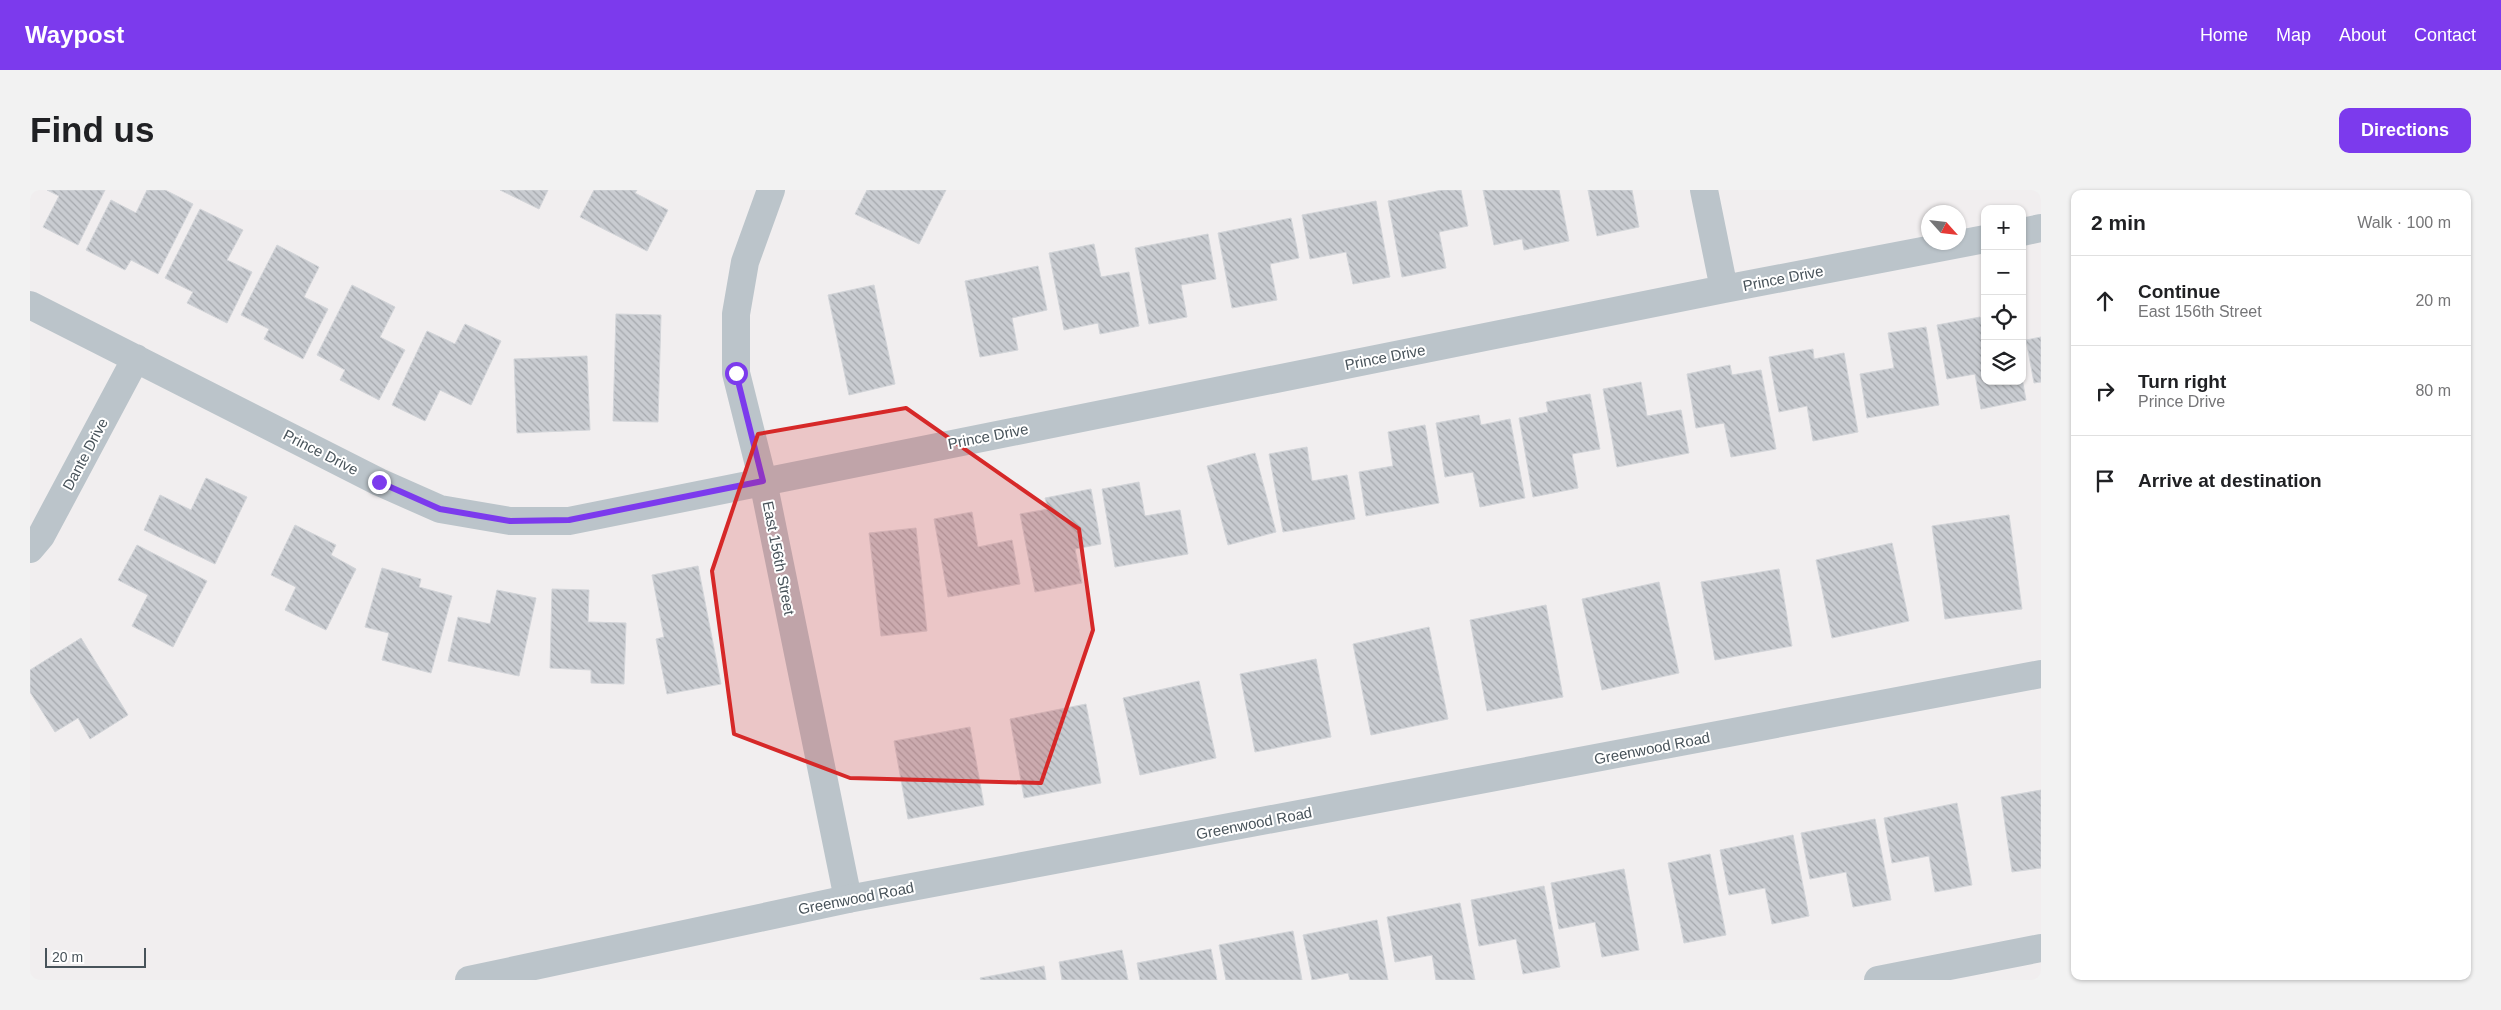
<!DOCTYPE html>
<html lang="en">
<head>
<meta charset="utf-8">
<style>
	body { margin:0; font-family:Helvetica,sans-serif; background:#f2f2f2; color:#202124 }
	.controls { position:absolute; right:15px; top:15px; display:grid; overflow:hidden; border-radius:10px; box-shadow:0 1px 4px #0004 }
	.controls button { width:45px; height:45px; display:grid; place-items:center; padding:0; border:0; border-bottom:1px solid #e0e0e0; background:#fff; color:#202124; font:25px sans-serif }
	.compass { position:absolute; left:1891px; top:15px; width:45px; height:45px; border-radius:50%; background:#fff; box-shadow:0 1px 4px #0004; rotate:117deg }
	.scale { position:absolute; left:15px; bottom:12px; width:101px; box-sizing:border-box; padding-left:5px; border:2px solid #48535a; border-top:0; font-size:14px; line-height:18px; white-space:nowrap; color:#48535a; -webkit-text-stroke:4px #fff; paint-order:stroke }
	.stop { position:absolute; width:15px; height:15px; margin:-11px; border:4px solid #7c3aed; border-radius:50%; background:#fff }
	.stop.end { background:#7c3aed; border-color:#fff; box-shadow:0 1px 5px #0008 }
	.list { margin:0; padding:0; list-style:none }
	h2 { display:flex; justify-content:space-between; align-items:center; height:65px; margin:0; padding:0 20px; font-size:21px }
	h2 small { font-size:16px; font-weight:400; color:#757577 }
	.list li { display:grid; grid-template-columns:32px 1fr auto; gap:15px; align-items:center; box-sizing:border-box; height:90px; padding:0 20px; border-top:1px solid #e0e0e0 }
	.list b { display:block; font-size:19px; white-space:nowrap }
	.list p { margin:0; font-size:16px; white-space:nowrap; color:#757577 }
	.list em { font-size:16px; font-style:normal; color:#757577 }
	.icon { flex:none; width:28px; height:28px; fill:none; stroke:currentColor; stroke-width:2; stroke-linecap:round; stroke-linejoin:round }
	.map { position:relative; flex:none; width:2011px; height:790px; overflow:hidden; border-radius:10px }
	header { display:flex; align-items:center; gap:30px; box-sizing:border-box; height:70px; padding:0 25px; background:#7c3aed; color:#fff }
	header strong { font-size:24px }
	nav { display:flex; gap:28px; margin-inline-start:auto; font-size:18px }
	.intro { display:flex; align-items:center; justify-content:space-between; box-sizing:border-box; height:120px; padding:0 30px }
	h1 { margin:0; font-size:35px }
	.button { padding:12px 22px; border-radius:10px; background:#7c3aed; color:#fff; font-size:18px; font-weight:700 }
	main { display:flex; gap:30px; padding:0 30px }
	aside { flex:1; background:#fff; border-radius:10px; box-shadow:0 1px 4px #0004 }
	.map>svg:first-child { display:block }
	.building { fill:url(#building-back-hatch); stroke:#d3d5d9 }
	.lines { fill:none; stroke-linecap:round; stroke-linejoin:round }
	.minor { stroke:#bbc4ca; stroke-width:28 }
	.tertiary { stroke:#bbc4ca; stroke-width:28 }
	.route { stroke:#7c3aed; stroke-width:6 }
	.marked { fill:#d62828; fill-opacity:0.2; stroke:#d62828; stroke-width:4; stroke-linejoin:round }
	.labels { text-anchor:middle; dominant-baseline:central; stroke-width:4; stroke-linejoin:round; paint-order:stroke }
	.street-label { font-size:15px; fill:#48535a; stroke:#fff }
</style>
</head>
<body>
<header>
<strong>Waypost</strong>
<nav><a>Home</a><a>Map</a><a>About</a><a>Contact</a></nav>
</header>
<div class="intro"><h1>Find us</h1><a class="button">Directions</a></div>
<main>
<div class="map">
<svg width="2011" height="790" viewBox="0 0 2011 790">
	<defs>
		<pattern id="building-back-hatch" width="6" height="6" patternUnits="userSpaceOnUse" patternTransform="scale(1.25)"><rect width="6" height="6" fill="#c9ccd1"/><path d="M-1 5l2 2M0 0l6 6M5-1l2 2" fill="none" stroke="#a5a8ad"/></pattern>
	</defs>
	<rect width="100%" height="100%" fill="#f1eeef"/>
	<path class="building" d="M17 0H75L48 55 13 37 29 6Z
		M117 0H135L163 14 128 84 101 70 95 80 56 60 81 10 106 23Z
		M470 0H518L509 19Z
		M564 0H607L605 3 638 20 617 61 550 27Z
		M837 0H916L889 54 825 24Z
		M1412 0H1431L1438 36 1409 42 1416 78 1372 87 1358 11Z
		M1453 0H1529L1539 51 1494 60 1492 49 1464 55Z
		M1558 0H1602L1609 37 1567 46Z
		M1346 11 1360 87 1323 94 1316 62 1280 69 1272 25Z
		M170 19 213 40 197 70 222 82 197 133 157 113 163 102 135 88Z
		M1261 28 1269 68 1240 74 1247 110 1202 118 1188 43Z
		M1178 44 1186 89 1151 95 1157 127 1119 134 1105 58Z
		M1064 54 1071 87 1099 82 1109 136 1070 144 1068 133 1034 140 1019 63Z
		M247 55 289 77 274 107 298 119 273 169 234 149 239 139 211 125Z
		M1008 76 1017 120 982 128 988 160 950 167 935 91Z
		M322 95 365 117 350 147 375 160 349 210 310 190 315 180 287 165Z
		M844 95 865 194 819 205 798 105Z
		M586 124 631 125 628 232 583 231Z
		M1950 127 1952 137 1955 136V191H1992V188L1996 210 1951 219 1945 184 1917 189 1907 135Z
		M435 134 471 151 441 215 410 200 395 231 362 215 397 141 425 154Z
		M1896 137 1909 215 1837 228 1830 184 1864 178 1858 143Z
		M2011 147V192L2004 193 1996 150Z
		M1783 159 1784 169 1814 163 1828 242 1783 251 1777 216 1749 222 1739 167Z
		M557 166 560 240 487 243 484 169Z
		M1700 175 1702 185 1731 180 1746 259 1701 267 1694 233 1666 238 1657 184Z
		M1611 192 1617 226 1651 220 1659 263 1587 277 1573 199Z
		M1560 204 1570 259 1542 264 1548 298 1503 307 1489 228 1518 222 1516 212Z
		M1449 225 1451 235 1480 229 1495 308 1450 317 1443 282 1415 287 1406 233Z
		M1395 235 1409 313 1336 326 1329 282 1363 276 1358 242Z
		M1277 257 1282 291 1317 285 1325 329 1253 342 1239 264Z
		M1225 263 1246 342 1198 355 1177 276Z
		M176 288 217 307 185 374 114 340 130 305 161 320Z
		M1109 292 1115 326 1150 320 1158 364 1085 377 1072 299Z
		M1061 299 1071 354 1045 359 1052 393 1005 402 990 324 1018 319 1015 308Z
		M942 322 948 357 982 350 990 394 918 407 904 329Z
		M1979 325 1992 419 1915 429 1902 336Z
		M265 335 306 355 301 365 326 379 296 440 255 420 266 397 241 385Z
		M886 338 897 441 851 446 839 343Z
		M1862 353 1879 431 1802 448 1786 370Z
		M107 355 177 391 143 457 102 436 118 405 88 390Z
		M668 376 691 494 637 504 626 449 634 447 622 385Z
		M352 378 391 389 389 397 422 406 401 483 352 470 359 443 335 437Z
		M1749 379 1762 456 1685 470 1671 392Z
		M1629 392 1649 483 1572 500 1552 409Z
		M522 399 559 400 558 432 596 433 594 494 561 493V480L520 478Z
		M467 400 506 408 489 486 418 471 428 427 460 434Z
		M1516 415 1533 507 1457 521 1440 430Z
		M1399 437 1418 529 1341 545 1323 454Z
		M51 448 98 525 60 549 48 528 25 542 0 502V480Z
		M1286 469 1301 547 1225 562 1210 484Z
		M1169 491 1186 568 1110 585 1093 508Z
		M1056 514 1071 593 994 608 980 529Z
		M940 537 954 615 878 629 864 551Z
		M2011 600V678L1982 682 1971 607Z
		M1927 613 1942 695 1905 702 1899 666 1862 673 1854 628Z
		M1845 629 1861 710 1823 717 1816 682 1780 689 1771 643Z
		M1763 645 1779 726 1742 734 1735 698 1699 705 1690 660Z
		M1680 664 1696 745 1654 753 1638 673Z
		M1594 679 1609 760 1572 767 1565 732 1529 739 1521 693Z
		M1514 696 1530 777 1493 784 1486 749 1449 756 1441 710Z
		M1430 713 1445 790H1406L1402 765 1365 772 1357 727Z
		M1347 730 1358 790H1320L1318 783 1282 790 1273 745Z
		M1263 741 1272 790H1196L1189 755Z
		M1181 759 1187 790H1110L1107 773Z
		M1092 760 1098 790H1032L1029 772Z
		M1014 776 1016 790H951L950 788Z"/>
	<g class="lines">
		<path class="minor" d="M741 0 715 72 706 124V183L733 291 818 709
			M1674 0 1694 99
			M1992 42 2011 38
			M0 115 349 292 410 319 480 331H539L1694 99 1955 49
			M0 359 11 346 106 168
			M1848 790 2011 758"/>
		<path class="tertiary" d="M439 790 818 709 2011 484"/>
	</g>
	<g class="lines">
		<path class="route" d="M349 292 410 319 480 331 539 330 733 291 706 183"/>
	</g>
	<path class="marked" d="M876 218 1049 339 1063 440 1011 593 820 588 704 544 682 381 728 244Z"/>
	<g class="labels">
		<g class="street-label">
			<text transform="translate(1753 88) rotate(-11)">Prince Drive</text>
			<text transform="translate(1355 167) rotate(-11)">Prince Drive</text>
			<text transform="translate(958 246) rotate(-11)">Prince Drive</text>
			<text transform="translate(291 262) rotate(27)">Prince Drive</text>
			<text transform="translate(55 264) rotate(-62)">Dante Drive</text>
			<text transform="translate(749 368) rotate(79)">East 156th Street</text>
			<text transform="translate(1622 558) rotate(-11)">Greenwood Road</text>
			<text transform="translate(1224 633) rotate(-11)">Greenwood Road</text>
			<text transform="translate(826 708) rotate(-11)">Greenwood Road</text>
		</g>
	</g>
</svg>
<div class="controls">
<button>+</button>
<button>−</button>
<button><svg class="icon" aria-label="locate" viewBox="0 0 24 24"><circle cx="12" cy="12" r="6"/><path d="M12 2v4M12 18v4M2 12h4M18 12h4"/></svg></button>
<button><svg class="icon" aria-label="layers" viewBox="0 0 24 24"><path d="M12 4l9 5-9 5-9-5zM3 14l9 5 9-5"/></svg></button>
</div>
<svg class="compass" viewBox="-18 -18 36 36"><path d="M0-13l5 13h-10z" fill="#e53935"/><path d="M0 13l5-13h-10z" fill="#757577"/></svg>
<div class="scale">20 m</div>
<div class="stop" style="left:706px;top:183px"></div>
<div class="stop end" style="left:349px;top:292px"></div>
</div>
<aside>
<h2>2 min<small>Walk · 100 m</small></h2>
<ul class="list">
<li><svg class="icon" aria-label="ahead" viewBox="0 0 24 24"><path d="M12 20V5M6 11l6-6 6 6"/></svg><div><b>Continue</b><p>East 156th Street</p></div><em>20 m</em></li>
<li><svg class="icon" aria-label="right" viewBox="0 0 24 24"><path d="M7 20v-9h11M14 6l5 5-5 5"/></svg><div><b>Turn right</b><p>Prince Drive</p></div><em>80 m</em></li>
<li><svg class="icon" aria-label="arrive" viewBox="0 0 24 24"><path d="M6 21V4h12l-3 4 3 4H6"/></svg><div><b>Arrive at destination</b></div></li>
</ul>
</aside>
</main>
</body>
</html>
